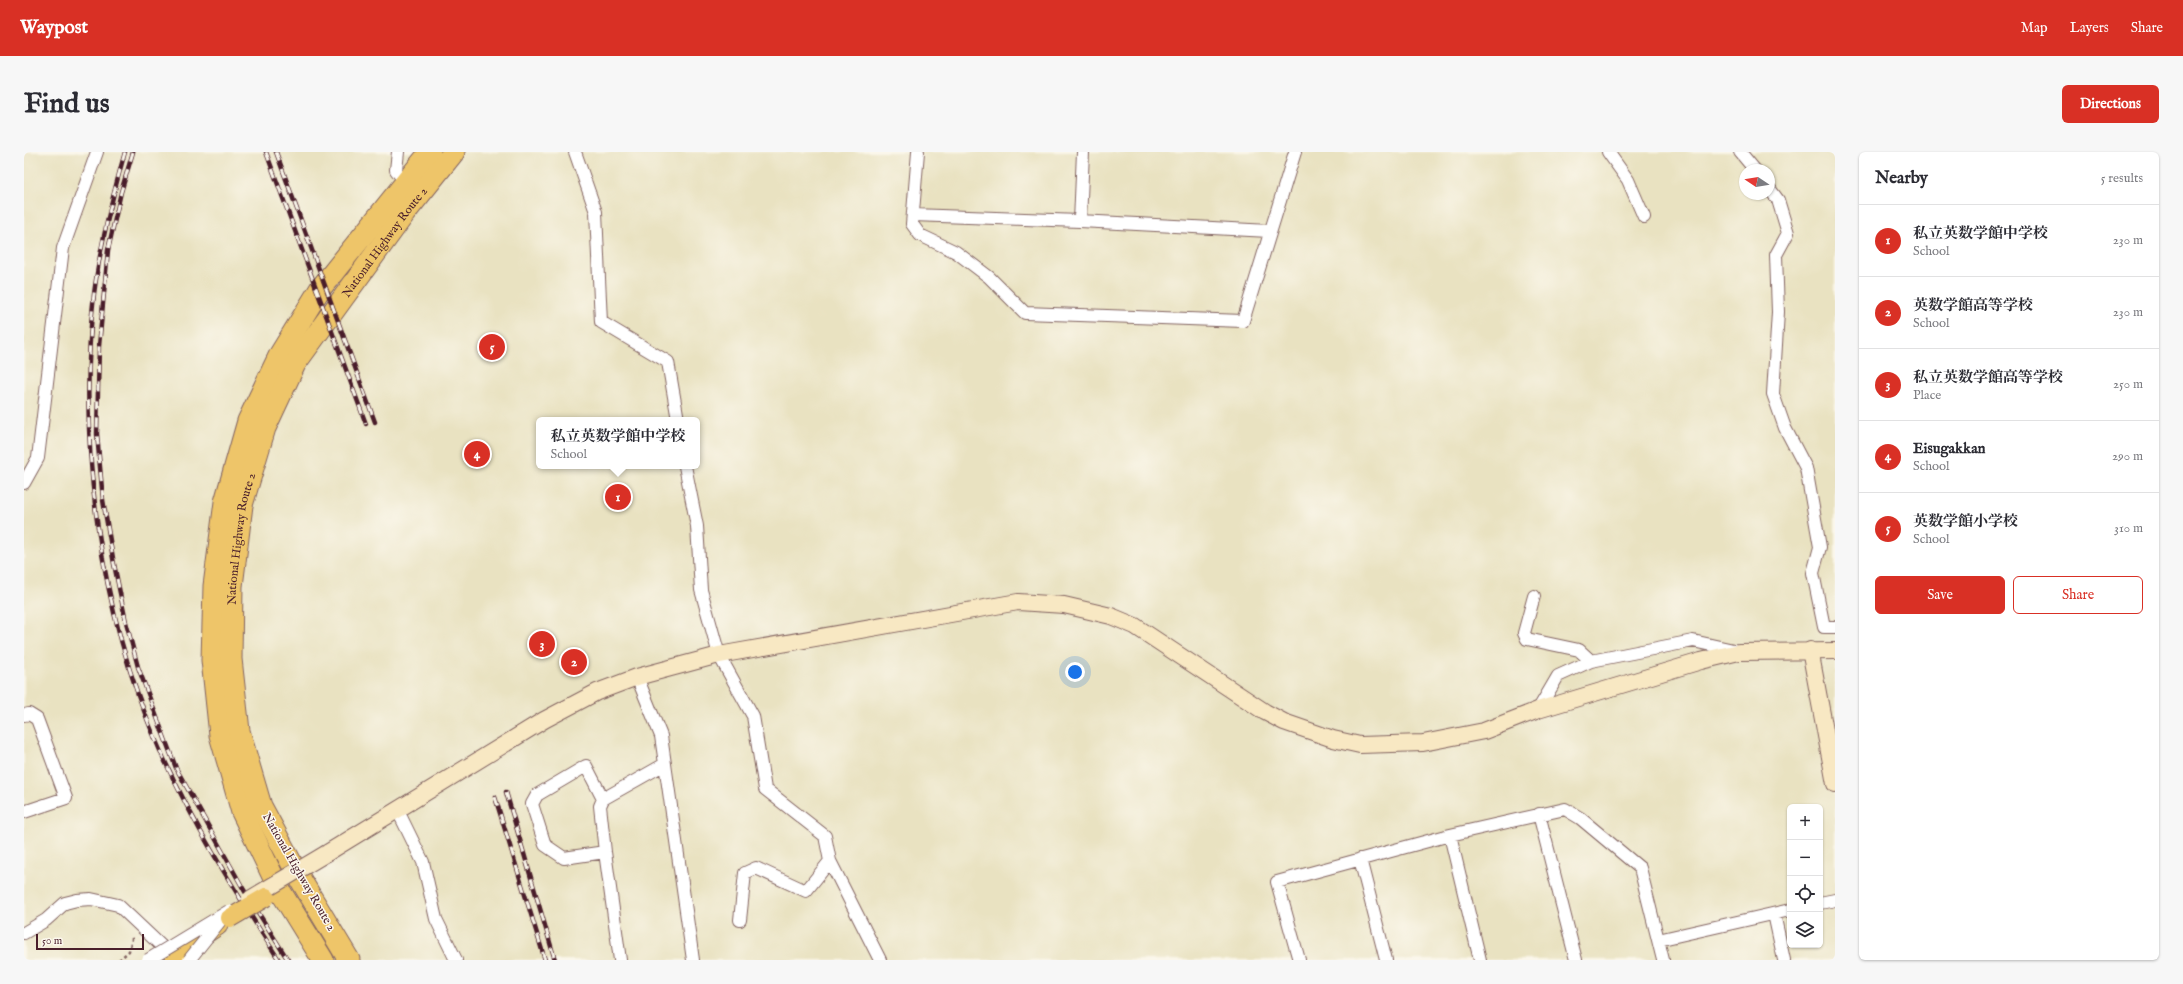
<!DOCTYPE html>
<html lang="en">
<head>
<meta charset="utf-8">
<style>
	body { margin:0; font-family:"IM FELL English","Noto Serif JP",serif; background:#f7f7f7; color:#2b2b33 }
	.controls { position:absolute; right:12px; bottom:12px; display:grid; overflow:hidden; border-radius:6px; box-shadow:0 1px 3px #0004 }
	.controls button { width:36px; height:36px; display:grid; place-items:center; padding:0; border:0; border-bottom:1px solid #e1e1e2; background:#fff; color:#2b2b33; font:20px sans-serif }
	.compass { position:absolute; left:1715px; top:12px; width:36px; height:36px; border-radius:50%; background:#fff; box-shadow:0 1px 3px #0004; rotate:282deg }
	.scale { position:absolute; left:12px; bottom:10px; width:108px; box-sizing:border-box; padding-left:4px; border:2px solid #4a1f2b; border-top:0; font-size:11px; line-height:14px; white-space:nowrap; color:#4a1f2b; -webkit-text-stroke:3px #fbf7ec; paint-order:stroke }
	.you { position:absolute; left:1051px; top:520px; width:14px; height:14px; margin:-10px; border:3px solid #fff; border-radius:50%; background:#1a73e8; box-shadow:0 0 0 6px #1a73e833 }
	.badge { display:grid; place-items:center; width:26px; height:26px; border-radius:50%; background:#d93025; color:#fff; font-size:13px; font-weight:700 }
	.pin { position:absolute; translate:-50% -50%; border:2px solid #fff; box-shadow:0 1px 4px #0006 }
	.popup { position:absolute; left:512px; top:265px; width:164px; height:52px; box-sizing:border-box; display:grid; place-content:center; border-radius:6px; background:#fff; filter:drop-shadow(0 1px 3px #0005); font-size:13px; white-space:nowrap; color:#7c7c81 }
	.popup b { font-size:15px; color:#2b2b33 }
	.popup::after { content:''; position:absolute; left:50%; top:100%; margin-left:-8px; border:8px solid transparent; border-top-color:#fff }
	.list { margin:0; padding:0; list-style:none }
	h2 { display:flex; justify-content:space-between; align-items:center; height:52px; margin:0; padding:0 16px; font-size:17px }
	h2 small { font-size:13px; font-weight:400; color:#7c7c81 }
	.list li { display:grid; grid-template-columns:26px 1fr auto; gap:12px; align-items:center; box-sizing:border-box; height:72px; padding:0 16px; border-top:1px solid #e1e1e2 }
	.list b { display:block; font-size:15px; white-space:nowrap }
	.list p { margin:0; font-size:13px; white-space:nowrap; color:#7c7c81 }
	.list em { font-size:13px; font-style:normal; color:#7c7c81 }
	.actions { display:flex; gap:8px; padding:12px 16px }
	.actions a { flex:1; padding:9px 0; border:1px solid #d93025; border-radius:6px; text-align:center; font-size:14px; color:#d93025 }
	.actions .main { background:#d93025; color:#fff }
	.icon { flex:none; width:22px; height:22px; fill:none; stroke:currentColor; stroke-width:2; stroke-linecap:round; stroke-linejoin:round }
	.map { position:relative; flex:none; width:1811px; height:808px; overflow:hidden; border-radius:6px }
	header { display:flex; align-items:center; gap:24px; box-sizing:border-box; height:56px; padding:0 20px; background:#d93025; color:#fff }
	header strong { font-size:19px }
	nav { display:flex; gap:22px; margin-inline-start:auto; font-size:14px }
	.intro { display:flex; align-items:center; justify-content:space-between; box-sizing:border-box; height:96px; padding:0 24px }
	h1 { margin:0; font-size:28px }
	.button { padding:10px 18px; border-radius:6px; background:#d93025; color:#fff; font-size:14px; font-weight:700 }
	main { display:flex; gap:24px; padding:0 24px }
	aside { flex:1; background:#fff; border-radius:6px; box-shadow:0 1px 3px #0004 }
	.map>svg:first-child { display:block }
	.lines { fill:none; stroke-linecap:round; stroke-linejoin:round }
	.street-casing { stroke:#826360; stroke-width:14 }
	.secondary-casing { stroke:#826360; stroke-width:18 }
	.primary-casing { stroke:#826360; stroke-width:20 }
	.highway-casing { stroke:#826360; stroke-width:23 }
	.path { stroke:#826360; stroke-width:2.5; stroke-dasharray:3 3; stroke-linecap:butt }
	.street { stroke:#fff; stroke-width:12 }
	.secondary { stroke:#f8e8c3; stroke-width:16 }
	.primary { stroke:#eec569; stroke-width:18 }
	.highway { stroke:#eec569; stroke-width:21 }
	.rail-casing { stroke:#4a1f2b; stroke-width:4.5 }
	.rail { stroke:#fbf7ec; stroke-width:3; stroke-dasharray:9; stroke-linecap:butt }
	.street-bridge-casing { stroke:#826360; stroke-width:14; stroke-linecap:butt }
	.secondary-bridge-casing { stroke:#826360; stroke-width:18; stroke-linecap:butt }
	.primary-bridge-casing { stroke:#826360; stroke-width:20; stroke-linecap:butt }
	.street-bridge { stroke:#fff; stroke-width:12 }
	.secondary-bridge { stroke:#f8e8c3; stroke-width:16 }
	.primary-bridge { stroke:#eec569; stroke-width:18 }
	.labels { text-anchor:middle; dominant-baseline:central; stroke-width:3; stroke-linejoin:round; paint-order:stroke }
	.street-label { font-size:12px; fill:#4a1f2b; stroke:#fbf7ec }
</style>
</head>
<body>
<header>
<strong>Waypost</strong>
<nav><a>Map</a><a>Layers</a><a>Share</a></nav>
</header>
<div class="intro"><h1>Find us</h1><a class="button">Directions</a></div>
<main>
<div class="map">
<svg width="1811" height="808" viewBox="0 0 1811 808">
	<rect width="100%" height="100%" fill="#fbf7ec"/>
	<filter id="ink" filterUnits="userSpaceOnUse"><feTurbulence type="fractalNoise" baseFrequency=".025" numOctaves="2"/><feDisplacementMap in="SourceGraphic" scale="8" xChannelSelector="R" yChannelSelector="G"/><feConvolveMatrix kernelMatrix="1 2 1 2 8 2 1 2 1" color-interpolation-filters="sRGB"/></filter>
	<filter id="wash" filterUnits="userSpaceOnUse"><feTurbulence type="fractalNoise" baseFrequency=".012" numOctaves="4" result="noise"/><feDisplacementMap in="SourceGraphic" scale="16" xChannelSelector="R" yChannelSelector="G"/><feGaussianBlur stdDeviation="0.9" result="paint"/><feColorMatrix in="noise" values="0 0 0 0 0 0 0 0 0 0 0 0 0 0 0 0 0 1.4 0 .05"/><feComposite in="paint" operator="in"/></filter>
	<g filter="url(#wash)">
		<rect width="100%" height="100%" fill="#e9e2c1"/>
	</g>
	<g filter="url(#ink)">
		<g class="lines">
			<g class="street-casing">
				<path id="street" d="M374 0 372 18 382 31
					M551 0 572 60 577 170 644 210 654 268
					M894 0 888 72 896 83 932 100 965 125 1001 161 1219 169 1271 0
					M1584 0 1604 28 1620 65
					M1716 0 1731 18
					M1745 36 1754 48 1764 81 1752 103 1754 160 1749 242 1761 276 1782 316 1796 395 1789 421 1800 475H1811
					M889 63 1056 69 1245 79
					M1056 69 1059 0
					M661 314 673 374 677 438 695 503 729 564 741 637 801 684 806 709 782 739 732 716 721 721 716 768
					M0 331 14 306 39 96 73 0
					M1510 444 1500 481 1503 487 1555 498 1567 509
					M613 525 637 584 669 808
					M1514 558 1534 524 1567 509 1669 489 1714 499
					M0 563 5 562 13 567 42 646 0 660
					M579 647 562 614 513 643 508 652 521 693 540 706 581 700
					M374 659 399 710 412 767 432 808
					M1515 662 1552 808
					M1426 683 1456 808
					M1336 707 1362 808
					M806 709 856 808
					M1796 751 1811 748
					M1750 762 1760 808
					M0 781 22 768 41 751 53 748 67 747 94 753 148 804
					M596 808 581 700 576 654 579 647 641 612
					M1275 808 1253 730 1426 683 1541 657 1556 666 1616 716 1634 788
					M1639 808 1634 788 1766 758"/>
			</g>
			<g class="secondary-casing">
				<path id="secondary" d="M1786 498 1811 632
					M303 701 520 568 573 540 613 525 695 503 994 450 1040 453 1087 464 1111 474 1241 560 1260 570 1309 587 1336 593 1399 591 1460 579 1514 558 1677 509 1715 500 1811 499"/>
			</g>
			<g class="primary-casing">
				<path id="primary" d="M143 808 194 774"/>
			</g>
			<g class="highway-casing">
				<g id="highway">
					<path d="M299 808 255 737 218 660 196 583 188 508 190 434 201 350 224 269 256 202 296 137 406 0"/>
					<path id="s1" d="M325 808 275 725 237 654 215 579 207 507 208 434 218 353 241 276 271 212 381 61 430 0"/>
				</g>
			</g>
			<path class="path" d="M95 808 105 799 108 787 106 784"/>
			<use href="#street" class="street"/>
			<use href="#secondary" class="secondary"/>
			<use href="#primary" class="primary"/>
			<use href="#highway" class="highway"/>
			<g class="rail-casing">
				<path id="rail" d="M101 0C88 46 76 94 70 142 53 291 75 459 135 596 168 671 211 739 255 808
					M109 0 97 40 84 98 75 194 73 282 79 348 90 412 102 470 114 515 152 616 220 738 264 808
					M242 0 342 272
					M252 0 351 270
					M482 640 531 808
					M471 645 521 808"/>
			</g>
			<use href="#rail" class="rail"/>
			<g class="street-bridge-casing">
				<path id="street-bridge" d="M124 808 205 759
					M165 808 196 769"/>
			</g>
			<g class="secondary-bridge-casing">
				<path id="secondary-bridge" d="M226 747 303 701"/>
			</g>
			<g class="primary-bridge-casing">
				<path id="primary-bridge" d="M206 766 242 745"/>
			</g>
			<use href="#street-bridge" class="street-bridge"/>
			<use href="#secondary-bridge" class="secondary-bridge"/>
			<use href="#primary-bridge" class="primary-bridge"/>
		</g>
	</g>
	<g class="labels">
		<g class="street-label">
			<text stroke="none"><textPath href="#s1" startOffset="785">National Highway Route 2</textPath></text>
			<text stroke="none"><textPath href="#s1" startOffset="449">National Highway Route 2</textPath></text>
			<text transform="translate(275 720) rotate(60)">National Highway Route 2</text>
		</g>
	</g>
</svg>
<div class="controls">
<button>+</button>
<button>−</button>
<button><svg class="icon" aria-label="locate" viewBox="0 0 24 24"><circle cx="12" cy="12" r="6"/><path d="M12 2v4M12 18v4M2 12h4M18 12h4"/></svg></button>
<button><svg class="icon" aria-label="layers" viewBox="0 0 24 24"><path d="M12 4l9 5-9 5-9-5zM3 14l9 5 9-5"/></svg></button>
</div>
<svg class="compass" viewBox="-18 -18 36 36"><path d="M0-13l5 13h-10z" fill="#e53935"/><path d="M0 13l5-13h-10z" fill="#7c7c81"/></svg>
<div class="scale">50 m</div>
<div class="you"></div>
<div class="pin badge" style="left:594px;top:345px">1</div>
<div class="popup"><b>私立英数学館中学校</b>School</div>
<div class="pin badge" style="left:550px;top:510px">2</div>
<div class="pin badge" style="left:518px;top:492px">3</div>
<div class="pin badge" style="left:453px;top:302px">4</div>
<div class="pin badge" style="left:468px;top:195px">5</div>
</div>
<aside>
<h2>Nearby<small>5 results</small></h2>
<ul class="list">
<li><span class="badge">1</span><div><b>私立英数学館中学校</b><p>School</p></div><em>230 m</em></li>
<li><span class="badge">2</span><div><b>英数学館高等学校</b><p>School</p></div><em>230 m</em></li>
<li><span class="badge">3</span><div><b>私立英数学館高等学校</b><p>Place</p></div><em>250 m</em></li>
<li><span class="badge">4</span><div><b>Eisugakkan</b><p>School</p></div><em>290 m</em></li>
<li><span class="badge">5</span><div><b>英数学館小学校</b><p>School</p></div><em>310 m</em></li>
</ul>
<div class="actions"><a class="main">Save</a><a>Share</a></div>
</aside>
</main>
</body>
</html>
